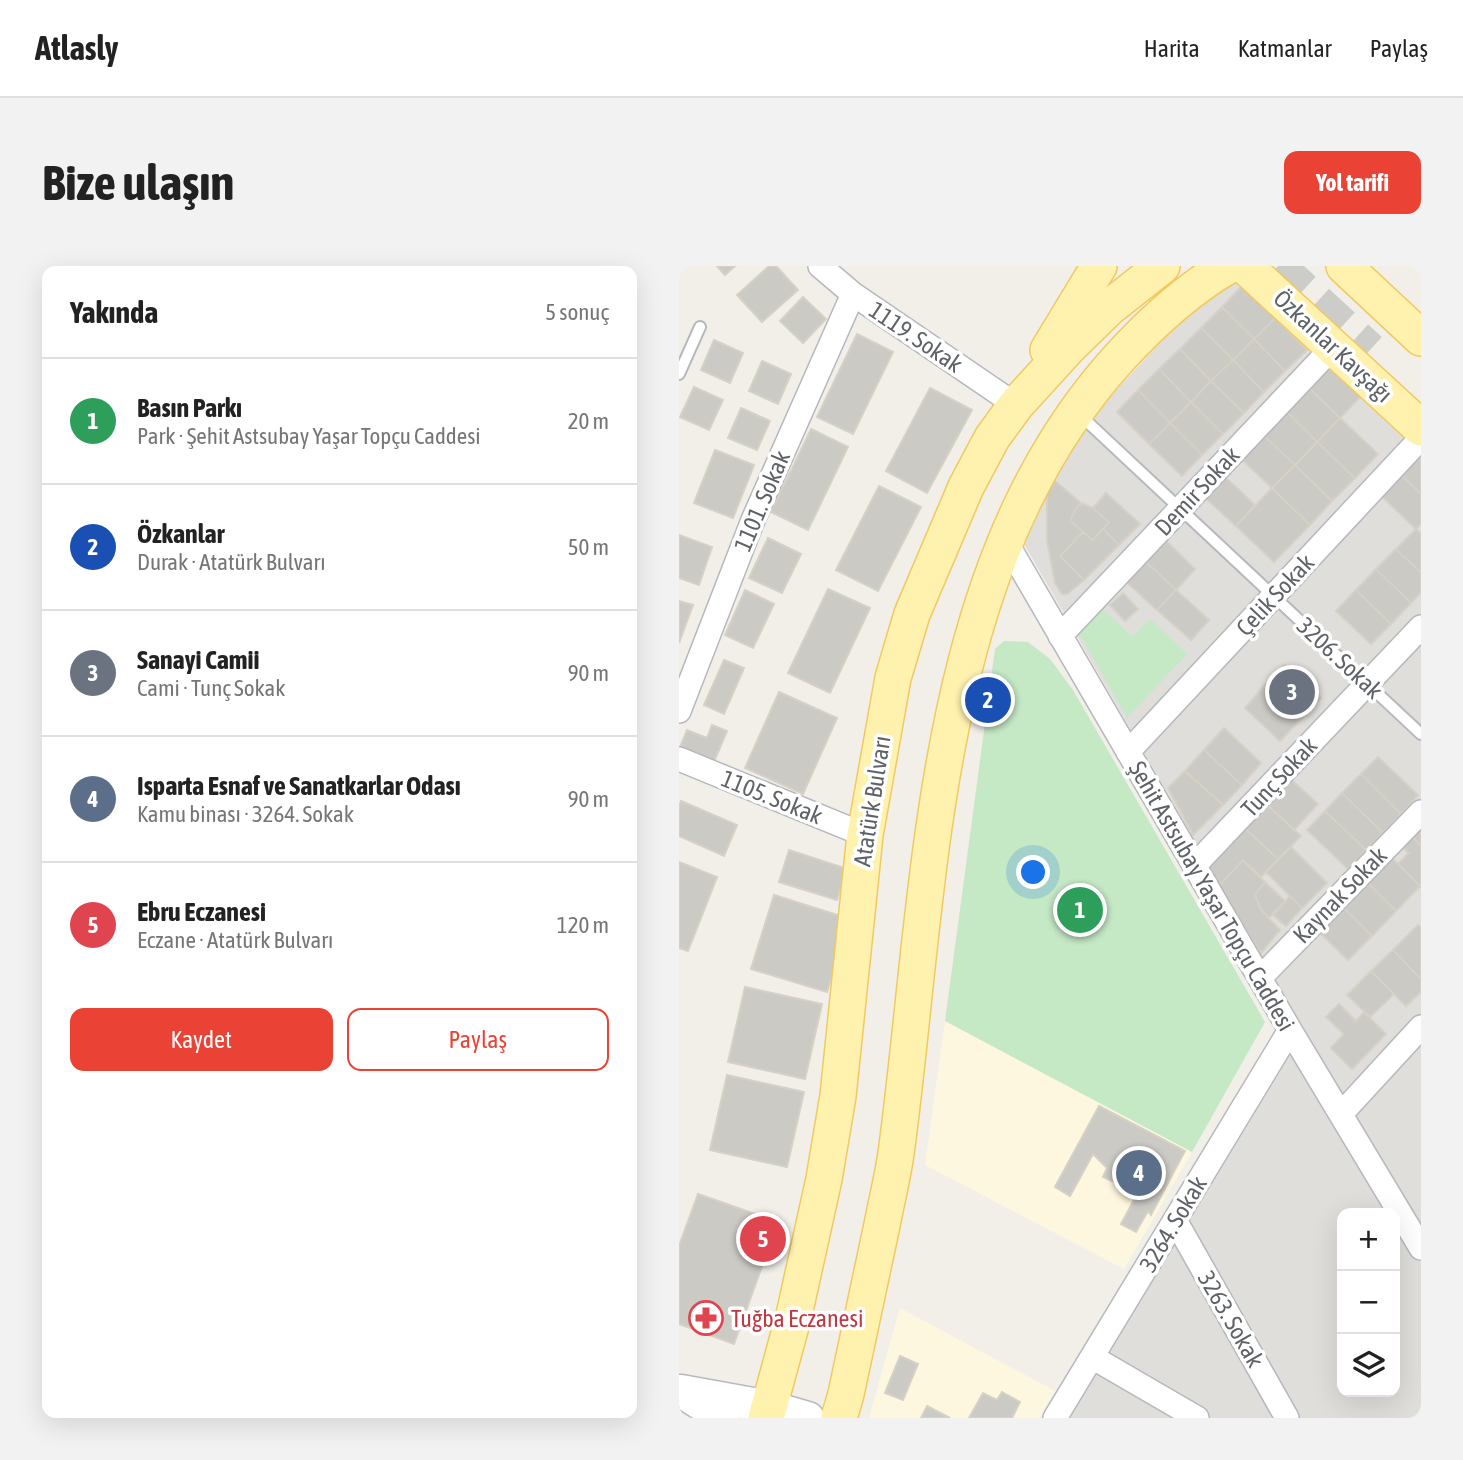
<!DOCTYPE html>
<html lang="tr">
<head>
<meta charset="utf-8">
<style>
	body { margin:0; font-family:"Asap Condensed",sans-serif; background:#f2f2f2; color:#222 }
	.controls { position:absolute; right:21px; bottom:21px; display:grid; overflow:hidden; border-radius:14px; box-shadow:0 7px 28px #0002 }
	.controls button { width:63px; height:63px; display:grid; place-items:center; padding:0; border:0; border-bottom:2px solid #e0e0e0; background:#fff; color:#222; font:35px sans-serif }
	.you { position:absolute; left:355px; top:607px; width:24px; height:24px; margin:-18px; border:5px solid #fff; border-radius:50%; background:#1a73e8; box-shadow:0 0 0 10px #1a73e833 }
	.badge { display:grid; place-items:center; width:46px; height:46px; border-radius:50%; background:#ea4335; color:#fff; font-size:23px; font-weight:700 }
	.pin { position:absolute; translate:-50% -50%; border:4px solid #fff; box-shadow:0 2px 7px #0006 }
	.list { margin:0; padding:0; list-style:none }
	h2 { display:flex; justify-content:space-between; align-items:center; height:91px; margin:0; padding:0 28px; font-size:30px }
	h2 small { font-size:23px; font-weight:400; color:#767676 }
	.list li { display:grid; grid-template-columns:46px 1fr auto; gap:21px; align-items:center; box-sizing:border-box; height:126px; padding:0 28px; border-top:2px solid #e0e0e0 }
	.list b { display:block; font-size:26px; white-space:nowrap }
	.list p { margin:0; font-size:23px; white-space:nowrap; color:#767676 }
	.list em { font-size:23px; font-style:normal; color:#767676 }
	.actions { display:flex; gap:14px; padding:21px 28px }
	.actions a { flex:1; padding:16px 0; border:2px solid #ea4335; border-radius:14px; text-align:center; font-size:24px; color:#ea4335 }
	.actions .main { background:#ea4335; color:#fff }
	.icon { flex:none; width:38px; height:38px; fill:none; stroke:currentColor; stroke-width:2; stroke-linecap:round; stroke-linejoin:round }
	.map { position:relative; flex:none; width:742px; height:1152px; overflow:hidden; border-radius:14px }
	header { display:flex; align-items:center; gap:42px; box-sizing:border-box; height:98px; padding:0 35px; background:#fff; border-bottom:2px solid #e0e0e0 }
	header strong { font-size:33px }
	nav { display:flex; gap:38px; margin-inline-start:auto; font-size:24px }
	.intro { display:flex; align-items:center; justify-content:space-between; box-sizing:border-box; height:168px; padding:0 42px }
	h1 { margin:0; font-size:49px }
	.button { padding:18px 32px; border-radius:14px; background:#ea4335; color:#fff; font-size:24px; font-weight:700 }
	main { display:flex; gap:42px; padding:0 42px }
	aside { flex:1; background:#fff; border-radius:14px; box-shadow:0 7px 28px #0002 }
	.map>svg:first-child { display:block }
	.commercial { fill:#fef7e0 }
	.industrial { fill:#e0deda; fill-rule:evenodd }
	.green { fill:#c5e8c5 }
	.building { fill:#cccac5; stroke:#d6d1c6; stroke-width:2 }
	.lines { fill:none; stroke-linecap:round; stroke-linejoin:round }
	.primary-tunnel { stroke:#ccccc8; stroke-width:35; stroke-dasharray:35 18; stroke-linecap:butt }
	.lane-casing { stroke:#b5b8bc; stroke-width:14 }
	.street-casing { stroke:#b5b8bc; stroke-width:26 }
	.secondary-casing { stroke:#b6babf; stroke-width:35 }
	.primary-casing { stroke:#f2c960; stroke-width:38 }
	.lane { stroke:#fff; stroke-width:10 }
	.street { stroke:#fff; stroke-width:23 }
	.secondary { stroke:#fff; stroke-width:32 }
	.primary { stroke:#fff2af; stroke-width:35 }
	.labels { text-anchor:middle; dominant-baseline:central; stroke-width:7; stroke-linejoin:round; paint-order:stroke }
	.street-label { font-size:24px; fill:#5f6368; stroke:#fff }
	.health-label { font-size:24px; fill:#be3a42; stroke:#fff; text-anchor:start }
</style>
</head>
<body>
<header>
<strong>Atlasly</strong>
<nav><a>Harita</a><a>Katmanlar</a><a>Paylaş</a></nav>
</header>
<div class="intro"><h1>Bize ulaşın</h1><a class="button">Yol tarifi</a></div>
<main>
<aside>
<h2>Yakında<small>5 sonuç</small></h2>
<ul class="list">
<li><span class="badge" style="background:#2e9e5b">1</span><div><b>Basın Parkı</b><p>Park · Şehit Astsubay Yaşar Topçu Caddesi</p></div><em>20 m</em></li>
<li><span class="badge" style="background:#1a4fb4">2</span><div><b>Özkanlar</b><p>Durak · Atatürk Bulvarı</p></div><em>50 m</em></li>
<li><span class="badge" style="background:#6b7280">3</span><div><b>Sanayi Camii</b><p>Cami · Tunç Sokak</p></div><em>90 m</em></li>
<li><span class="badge" style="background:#5c6f8a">4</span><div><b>Isparta Esnaf ve Sanatkarlar Odası</b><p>Kamu binası · 3264. Sokak</p></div><em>90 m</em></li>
<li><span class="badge" style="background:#e0444e">5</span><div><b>Ebru Eczanesi</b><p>Eczane · Atatürk Bulvarı</p></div><em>120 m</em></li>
</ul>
<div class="actions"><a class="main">Kaydet</a><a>Paylaş</a></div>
</aside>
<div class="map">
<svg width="742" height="1152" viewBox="0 0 742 1152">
	<rect width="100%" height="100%" fill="#f1efe8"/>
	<path class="commercial" d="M266 755 513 886 445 1003 246 899Z
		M221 1042 376 1125 360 1152H190Z"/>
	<path class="industrial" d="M558 12 742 176V1152H391L625 766 344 276 392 178 438 123 495 62ZM663 947H716V1126H663Z"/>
	<path class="green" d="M419 339 453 371 471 353 508 388 448 452 397 361Z
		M325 375 349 376 371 393 394 424 586 756 513 886 266 755 316 383Z"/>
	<path class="building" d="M38 0H56L46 9Z
		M90 0H97L119 24 83 56 58 29Z
		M564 19 596 52 575 73 543 41Z
		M124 31 147 53 124 77 101 55Z
		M543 41 575 73 554 94 522 62Z
		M596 52 628 84 606 105 575 73Z
		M522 62 554 94 532 115 501 83Z
		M178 68 214 86 174 168 138 151Z
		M575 73 606 105 585 126 554 94Z
		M35 74 64 87 51 117 22 104Z
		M501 83 532 115 512 136 480 103Z
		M554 94 585 126 565 147 532 115Z
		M83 95 112 108 99 138 70 125Z
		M648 95 683 129 661 152 626 118Z
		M480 103 512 136 491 157 459 124Z
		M532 115 565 147 544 168 512 136Z
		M626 118 661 152 638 176 603 141Z
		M15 121 44 134 30 164 1 151Z
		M251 122 293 144 248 227 207 205Z
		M459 124 491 157 470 178 438 146Z
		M512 136 544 168 523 189 491 157Z
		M603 141 638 176 616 199 580 165Z
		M62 142 91 155 78 184 49 172Z
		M661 152 699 188 676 212 638 176Z
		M491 157 523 189 503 210 470 178Z
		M132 163 169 181 129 264 92 246Z
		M580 165 616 199 593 222 557 188Z
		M638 176 676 212 653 235 616 199Z
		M36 184 75 199 54 252 15 237Z
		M742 187V228L716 203Z
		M616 199 653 235 631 259 593 222Z
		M716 203 742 228V257L737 263 696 224Z
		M542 207 576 239 557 260 522 228Z
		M376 215 402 237 396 244 391 255 404 266 381 290 405 314 388 328H383L376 317 368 274V227Z
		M200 220 242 241 199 325 157 304Z
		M593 222 631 259 595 296 557 260Z
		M427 227 461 258 440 279 424 263 430 256 414 242Z
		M402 237 414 242 430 256 414 274 391 255 396 244Z
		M424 263 440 279 405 314 381 290 404 266 414 274Z
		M737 263 742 267V307L717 283Z
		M0 269 33 281 20 319 0 312Z
		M482 270 516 303 497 324 462 291Z
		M89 272 122 288 103 327 70 312Z
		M717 283 742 307V326L732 337 697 303Z
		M462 291 497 324 478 344 443 312Z
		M697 303 732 337 712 358 677 324Z
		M149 323 191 342 151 427 109 407Z
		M66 324 95 338 74 382 46 369Z
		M497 324 530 354 512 374 478 344Z
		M677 324 712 358 692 378 657 345Z
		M444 327 459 343 446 355 431 339Z
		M0 335 14 339 0 377Z
		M45 394 65 402 45 448 25 439Z
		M606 399 642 432 621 454 585 420Z
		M585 420 621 454 601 475 566 442Z
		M100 426 158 452 124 528 66 502Z
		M33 459 48 465 34 498 0 484 8 464 28 472Z
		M545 462 582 497 563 519 525 484Z
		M525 484 563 519 544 539 506 505Z
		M699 491 739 529 722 548 682 508Z
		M506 505 544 539 514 569 489 522Z
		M605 507 639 538 615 564 581 532Z
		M682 508 722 548 704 567 663 527Z
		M663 527 704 567 687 584 646 545Z
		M581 532 622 570 599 593 559 556Z
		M2 535 58 559 45 590 0 570V541Z
		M646 545 687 584 669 603 628 564Z
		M742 550V580L728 566Z
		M559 556 599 593 582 611 564 594 539 621 521 594Z
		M732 570 742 580V621L719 598 730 587 722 580Z
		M612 581 648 617 623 642 587 606Z
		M110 584 168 603 158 634 100 616Z
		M708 587 741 620 717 645 683 611Z
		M564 594 586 616 576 629 582 644 601 664 582 687 539 621Z
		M0 596 38 611 9 685 0 682Z
		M683 611 717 645 693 670 660 637Z
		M586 616 606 635 590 652 582 644 576 629Z
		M95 629 171 653 148 726 72 703Z
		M611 630 623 642 607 660 594 649Z
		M660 637 693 670 669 694 635 661Z
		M739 659 742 662V713L714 684Z
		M714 684 742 713V726L727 740 692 705Z
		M692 705 715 728 691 751 668 729Z
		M66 721 143 738 126 813 49 796Z
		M660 738 677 755 685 746 707 768 673 803 652 782 665 768 647 751Z
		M48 809 125 826 108 901 31 884Z
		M420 840 506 885 472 949 469 945 457 966 442 958 457 930 451 923 424 911 428 902 414 888 391 930 376 921Z
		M19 928 99 956 55 1078 0 1058V980Z
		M221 1090 239 1098 224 1134 206 1127Z
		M323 1126 341 1136 333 1152H290L304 1127 318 1134Z
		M248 1140 271 1152H242Z"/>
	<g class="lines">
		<path class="primary-tunnel" d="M599 0 691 84"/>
		<g class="lane-casing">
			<path id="lane" d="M0 108 21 61
				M401 149 742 468"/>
		</g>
		<g class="street-casing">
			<path id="street" d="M141 0 174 28 337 139
				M327 276 611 764 742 982
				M381 370 655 80
				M0 445 74 254 174 28
				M449 486 742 172
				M0 493 186 569
				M515 600 742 361
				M581 712 742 546
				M662 848 742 761
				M496 954 608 1152
				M413 1091 518 1152
				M376 1152 611 764"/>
		</g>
		<g class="secondary-casing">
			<path id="secondary" d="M44 1152 2 1125 91 1141 129 1152"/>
		</g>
		<g class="primary-casing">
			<path id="primary" d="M566 0 742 162
				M665 0 742 72
				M369 84 420 0
				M87 1152 115 1049 145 913 159 830 186 569 214 412 233 348 287 221 313 172 337 139 389 82 431 41 483 0
				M160 1152 167 1128C179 1072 191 1015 203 959 208 933 215 906 218 880 253 616 251 299 441 91 473 56 508 24 549 0"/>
		</g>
		<use href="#lane" class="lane"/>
		<use href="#street" class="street"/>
		<use href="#secondary" class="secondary"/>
		<use href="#primary" class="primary"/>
	</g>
	<defs>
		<g id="pharmacy-ring" transform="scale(1.75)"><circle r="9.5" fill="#fff" stroke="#e0444e" stroke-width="1.5"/><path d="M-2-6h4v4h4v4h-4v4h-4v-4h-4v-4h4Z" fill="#e0444e"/></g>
	</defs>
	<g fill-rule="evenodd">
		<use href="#pharmacy-ring" x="27" y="1052"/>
	</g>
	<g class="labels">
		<g class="street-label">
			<text transform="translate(237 71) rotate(34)">1119. Sokak</text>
			<text transform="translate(654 80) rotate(43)">Özkanlar Kavşağı</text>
			<text transform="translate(518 225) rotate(-47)">Demir Sokak</text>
			<text transform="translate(83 235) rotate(-67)">1101. Sokak</text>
			<text transform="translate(596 329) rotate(-47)">Çelik Sokak</text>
			<text transform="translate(661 392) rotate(43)">3206. Sokak</text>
			<text transform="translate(600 511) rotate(-47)">Tunç Sokak</text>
			<text transform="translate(93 531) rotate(22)">1105. Sokak</text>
			<text transform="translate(193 535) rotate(-81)">Atatürk Bulvarı</text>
			<text transform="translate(661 629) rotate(-46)">Kaynak Sokak</text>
			<text transform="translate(533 630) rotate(60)">Şehit Astsubay Yaşar Topçu Caddesi</text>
			<text transform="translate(494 958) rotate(-59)">3264. Sokak</text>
			<text transform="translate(552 1053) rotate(60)">3263. Sokak</text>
		</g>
		<g class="health-label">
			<text x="52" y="1052">Tuğba Eczanesi</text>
		</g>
	</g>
</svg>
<div class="controls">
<button>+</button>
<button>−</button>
<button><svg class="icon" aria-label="layers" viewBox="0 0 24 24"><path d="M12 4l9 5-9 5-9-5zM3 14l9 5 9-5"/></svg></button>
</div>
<div class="you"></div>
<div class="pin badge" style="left:401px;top:644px;background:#2e9e5b">1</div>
<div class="pin badge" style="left:309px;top:434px;background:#1a4fb4">2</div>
<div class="pin badge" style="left:613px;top:426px;background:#6b7280">3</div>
<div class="pin badge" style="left:460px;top:907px;background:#5c6f8a">4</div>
<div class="pin badge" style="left:84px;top:973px;background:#e0444e">5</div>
</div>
</main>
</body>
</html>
